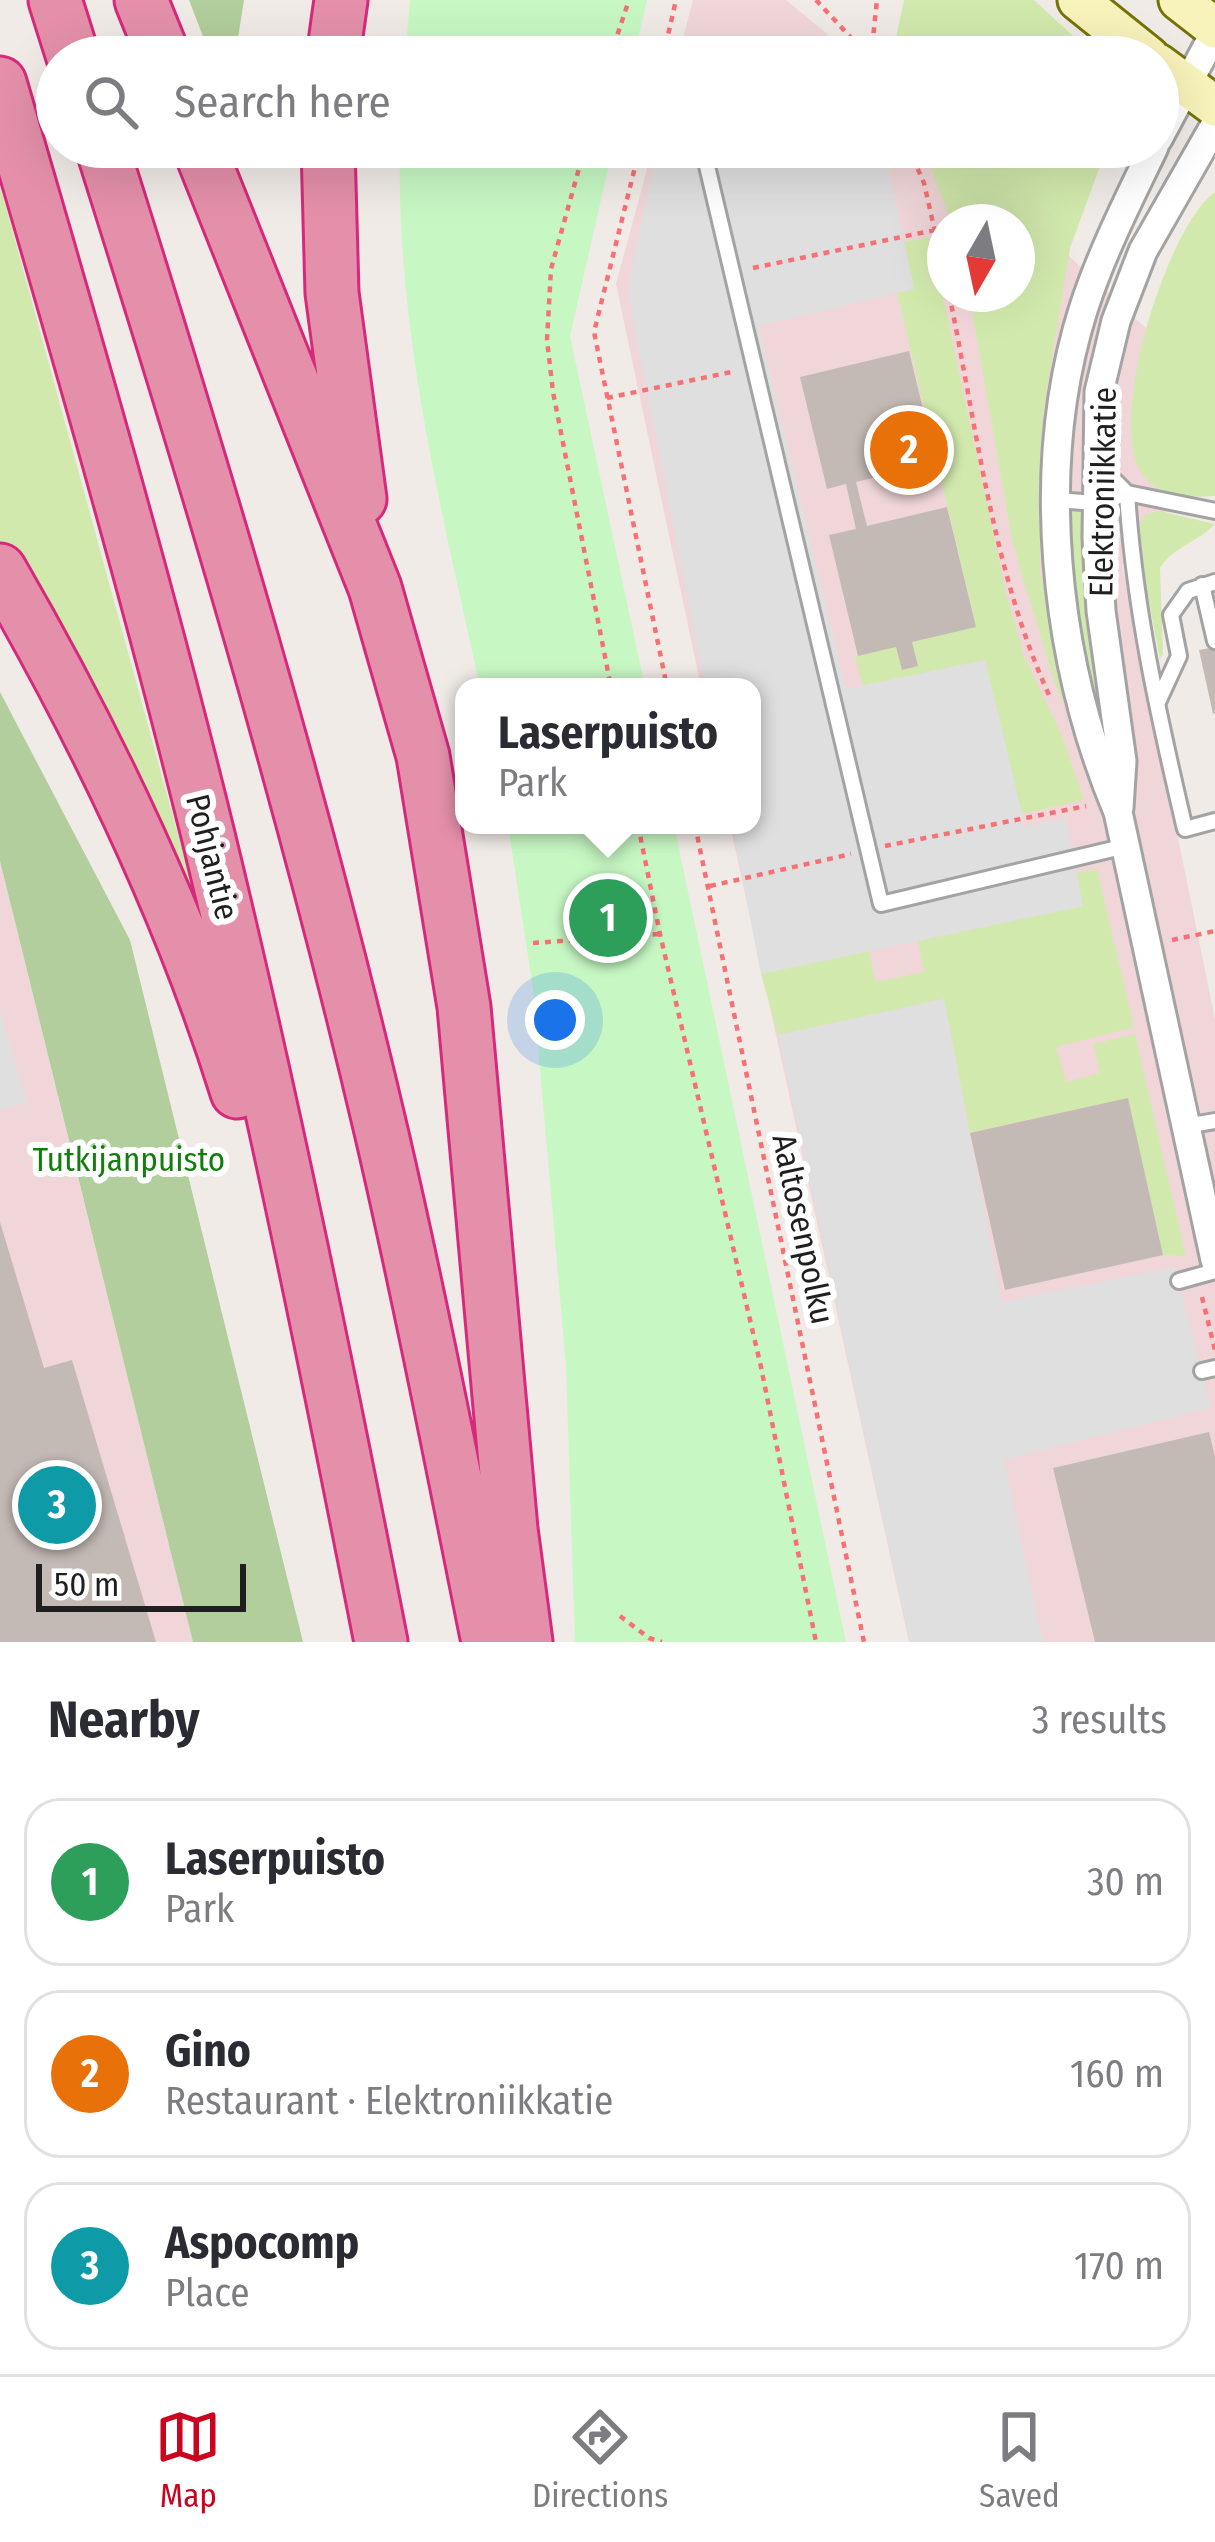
<!DOCTYPE html>
<html lang="en">
<head>
<meta charset="utf-8">
<style>
	body { margin:0; font-family:"Fira Sans Condensed",sans-serif; background:#f7f7f7; color:#2b2b33 }
	.compass { position:absolute; left:927px; top:204px; width:108px; height:108px; border-radius:50%; background:#fff; box-shadow:0 12px 48px #0002; rotate:189deg }
	.scale { position:absolute; left:36px; bottom:30px; width:210px; box-sizing:border-box; padding-left:12px; border:6px solid #1f1f1f; border-top:0; font-size:33px; line-height:42px; white-space:nowrap; color:#1f1f1f; -webkit-text-stroke:9px #fff; paint-order:stroke }
	.you { position:absolute; left:555px; top:1020px; width:42px; height:42px; margin:-30px; border:9px solid #fff; border-radius:50%; background:#1a73e8; box-shadow:0 0 0 18px #1a73e833 }
	.badge { display:grid; place-items:center; width:78px; height:78px; border-radius:50%; background:#ca041e; color:#fff; font-size:39px; font-weight:700 }
	.pin { position:absolute; translate:-50% -50%; border:6px solid #fff; box-shadow:0 3px 12px #0006 }
	.popup { position:absolute; left:455px; top:678px; width:306px; height:156px; box-sizing:border-box; display:grid; place-content:center; border-radius:24px; background:#fff; filter:drop-shadow(0 3px 9px #0005); font-size:39px; white-space:nowrap; color:#7c7c81 }
	.popup b { font-size:45px; color:#2b2b33 }
	.popup::after { content:''; position:absolute; left:50%; top:100%; margin-left:-24px; border:24px solid transparent; border-top-color:#fff }
	.list { margin:0; padding:0; list-style:none }
	h2 { display:flex; justify-content:space-between; align-items:center; height:156px; margin:0; padding:0 48px; font-size:51px }
	h2 small { font-size:39px; font-weight:400; color:#7c7c81 }
	.list li { display:grid; grid-template-columns:78px 1fr auto; gap:36px; align-items:center; box-sizing:border-box; height:168px; margin:0 24px 24px; padding:0 24px; border:3px solid #e1e1e2; border-radius:36px }
	.list b { display:block; font-size:45px; white-space:nowrap }
	.list p { margin:0; font-size:39px; white-space:nowrap; color:#7c7c81 }
	.list em { font-size:39px; font-style:normal; color:#7c7c81 }
	.icon { flex:none; width:66px; height:66px; fill:none; stroke:currentColor; stroke-width:2; stroke-linecap:round; stroke-linejoin:round }
	.map { position:relative; flex:none; width:1215px; height:1642px; overflow:hidden }
	.search { position:absolute; background:#fff; box-shadow:0 12px 48px #0002; left:36px; right:36px; top:36px; height:132px; display:flex; align-items:center; gap:30px; box-sizing:border-box; padding:0 42px; border-radius:66px; color:#7c7c81; font-size:45px }
	.sheet { height:732px; background:#fff }
	nav { display:flex; justify-content:space-around; align-items:center; box-sizing:border-box; height:168px; border-top:3px solid #e1e1e2; background:#fff; font-size:33px; color:#7c7c81 }
	nav a { display:grid; justify-items:center; gap:6px }
	nav .on { color:#ca041e }
	.map>svg:first-child { display:block }
	.commercial { fill:#f0d6d8; fill-rule:evenodd }
	.grass { fill:#d2e9ad }
	.forest { fill:#b1ce9c }
	.park { fill:#c7f8c4 }
	.parking { fill:#dfdfdf }
	.building { fill:#c4bab5 }
	.lines { fill:none; stroke-linecap:round; stroke-linejoin:round }
	.lane-casing { stroke:#a3a3a3; stroke-width:20 }
	.street-casing { stroke:#a3a3a3; stroke-width:33 }
	.secondary-casing { stroke:#757307; stroke-width:45 }
	.highway-casing { stroke:#d7297c; stroke-width:57 }
	.path { stroke:#f77074; stroke-width:4.5; stroke-dasharray:6 6; stroke-linecap:butt }
	.lane { stroke:#fff; stroke-width:14 }
	.street { stroke:#fff; stroke-width:27 }
	.secondary { stroke:#f8f3bb; stroke-width:39 }
	.highway { stroke:#e590ab; stroke-width:51 }
	.labels { text-anchor:middle; dominant-baseline:central; stroke-width:12; stroke-linejoin:round; paint-order:stroke }
	.street-label { font-size:33px; fill:#1f1f1f; stroke:#fff }
	.park-label { font-size:33px; fill:#137d0e; stroke:#fff }
</style>
</head>
<body>
<div class="map">
<svg width="1215" height="1642" viewBox="0 0 1215 1642">
	<rect width="100%" height="100%" fill="#f0ebe6"/>
	<path class="commercial" d="M693 0H786L855 57H678Z
		M653 147H953L1215 393V448L1141 547V560L1122 564 1215 1019V1642H909L730 825H752V687H701L616 284ZM945 222H1017V294H945Z
		M0 861 16 926 193 1642H0Z"/>
	<path class="grass" d="M904 0H1034L1096 57H892Z
		M923 147H1107L1070 248 1043 413 1040 571 1075 713 1065 705 1056 687 1013 545 969 294H1017V222H951Z
		M0 185 226 1010 0 542Z
		M1215 192V496C1192 498 1161 497 1145 478 1102 429 1168 224 1215 192Z
		M928 237 931 240 1006 593 1024 656 1063 738 1084 800 1022 814 985 660 863 687 855 656 896 647 903 670 917 666 912 642 976 626 897 293 914 289 904 242Z
		M1073 505H1084L1106 715 1096 717 1070 581 1068 513Z
		M1159 511 1215 524C1200 541 1174 546 1160 568L1163 654 1160 659 1136 535 1144 515Z
		M1097 869 1134 1027 1056 1047 1066 1082 1100 1073 1093 1044 1135 1034 1186 1256 1163 1255 1128 1098 970 1133 944 999 778 1035 761 974 869 951 876 982 924 972 918 941 1082 906 1077 873Z"/>
	<path class="forest" d="M189 0H244L235 57H211Z
		M0 692 130 940 303 1642H193L0 861Z"/>
	<path class="park" d="M410 0H647L634 57H405Z
		M400 147H613L570 336 645 687H480C441 508 396 332 400 147Z
		M508 825H674L846 1642H575L566 1366 533 989Z"/>
	<path class="parking" d="M658 147H884L914 289 759 326 846 689 985 660 1025 827 1066 818 1083 906 761 974 732 825H752V687H705L627 290Z
		M944 999 1002 1302 1175 1267 1211 1408 1004 1460 1043 1642H910L778 1035Z
		M0 1011 27 1102 0 1110Z"/>
	<path class="building" d="M909 351 936 463 856 482 867 526 947 507 976 627 912 642 918 666 902 670 896 647 858 656 829 535 856 529 846 484 827 489 800 377Z
		M1215 647V713L1213 714 1199 650Z
		M1128 1098 1163 1255 1005 1290 970 1133Z
		M0 1222 44 1368 72 1360 156 1642H0Z
		M1209 1432 1215 1457V1642H1095L1053 1468Z"/>
	<g class="lines">
		<g class="lane-casing">
			<path id="lane" d="M703 149 881 904 1126 846
				M1101 467 1127 493C1134 607 1159 718 1185 829L1215 821
				M1055 500 1097 503 1127 493 1215 511
				M1202 585 1215 641
				M1158 702 1179 656 1171 615 1188 591 1215 582
				M1186 1126 1215 1121
				M1179 1281 1215 1271
				M1202 1371 1215 1368"/>
		</g>
		<g class="street-casing">
			<path id="street" d="M1158 139 1215 32
				M1154 147C1129 199 1102 252 1084 307 1033 466 1054 660 1118 812L1215 1260
				M1119 808 1122 761 1101 611 1097 538 1099 392 1116 321 1143 251 1215 125"/>
		</g>
		<g class="secondary-casing">
			<path id="secondary" d="M1078 0 1149 57
				M1179 0 1215 28
				M1158 64 1215 106"/>
		</g>
		<g class="highway-casing">
			<path id="highway" d="M55 0 73 57
				M141 0 164 57
				M333 57 341 0
				M0 83C73 333 146 583 208 835 273 1102 328 1372 381 1642
				M102 147C205 473 304 802 382 1135 421 1303 454 1473 488 1642
				M199 147 375 588 423 756 464 1007 511 1529 526 1642
				M328 147 332 293 360 499
				M0 570C96 736 180 909 237 1092"/>
		</g>
		<path class="path" d="M816 0 869 57
			M610 57 629 0
			M663 57 676 0
			M871 57 877 0
			M585 147 551 269 547 340 553 392 611 687
			M640 147 594 332 667 687
			M908 147 924 183 945 276
			M753 268 935 230
			M949 294C977 427 992 570 1049 695
			M607 398 736 371
			M638 825 660 934 761 1367 816 1642
			M695 825 864 1642
			M885 846 1086 806
			M710 886 851 854
			M1172 940 1215 931
			M533 943 660 934
			M1202 1297 1215 1350
			M620 1616 649 1638 662 1642"/>
		<use href="#lane" class="lane"/>
		<use href="#street" class="street"/>
		<use href="#secondary" class="secondary"/>
		<use href="#highway" class="highway"/>
	</g>
	<g class="labels">
		<g class="street-label">
			<text transform="translate(1103 492) rotate(-89)">Elektroniikkatie</text>
			<text transform="translate(212 857) rotate(76)">Pohjantie</text>
			<text transform="translate(803 1229) rotate(78)">Aaltosenpolku</text>
		</g>
		<g class="park-label">
			<text x="129" y="1160">Tutkijanpuisto</text>
		</g>
	</g>
</svg>
<svg class="compass" viewBox="-18 -18 36 36"><path d="M0-13l5 13h-10z" fill="#e53935"/><path d="M0 13l5-13h-10z" fill="#7c7c81"/></svg>
<div class="scale">50 m</div>
<div class="you"></div>
<div class="pin badge" style="left:608px;top:918px;background:#2e9e5b">1</div>
<div class="popup"><b>Laserpuisto</b>Park</div>
<div class="pin badge" style="left:909px;top:450px;background:#e8710a">2</div>
<div class="pin badge" style="left:57px;top:1505px;background:#0f9aa8">3</div>
<div class="search"><svg class="icon" aria-label="search" viewBox="0 0 24 24"><circle cx="10" cy="10" r="6"/><path d="M15 15l6 6"/></svg>Search here</div>
</div>
<section class="sheet">
<h2>Nearby<small>3 results</small></h2>
<ul class="list">
<li><span class="badge" style="background:#2e9e5b">1</span><div><b>Laserpuisto</b><p>Park</p></div><em>30 m</em></li>
<li><span class="badge" style="background:#e8710a">2</span><div><b>Gino</b><p>Restaurant · Elektroniikkatie</p></div><em>160 m</em></li>
<li><span class="badge" style="background:#0f9aa8">3</span><div><b>Aspocomp</b><p>Place</p></div><em>170 m</em></li>
</ul>
</section>
<nav>
<a class="on"><svg class="icon" aria-label="map" viewBox="0 0 24 24"><path d="M3 6l6-2 6 2 6-2v14l-6 2-6-2-6 2zM9 4v14M15 6v14"/></svg>Map</a>
<a><svg class="icon" aria-label="directions" viewBox="0 0 24 24"><path d="M12 3l9 9-9 9-9-9zM9 14v-3h6M13 9l2 2-2 2"/></svg>Directions</a>
<a><svg class="icon" aria-label="saved" viewBox="0 0 24 24"><path d="M7 4h10v16l-5-4-5 4z"/></svg>Saved</a>
</nav>
</body>
</html>
